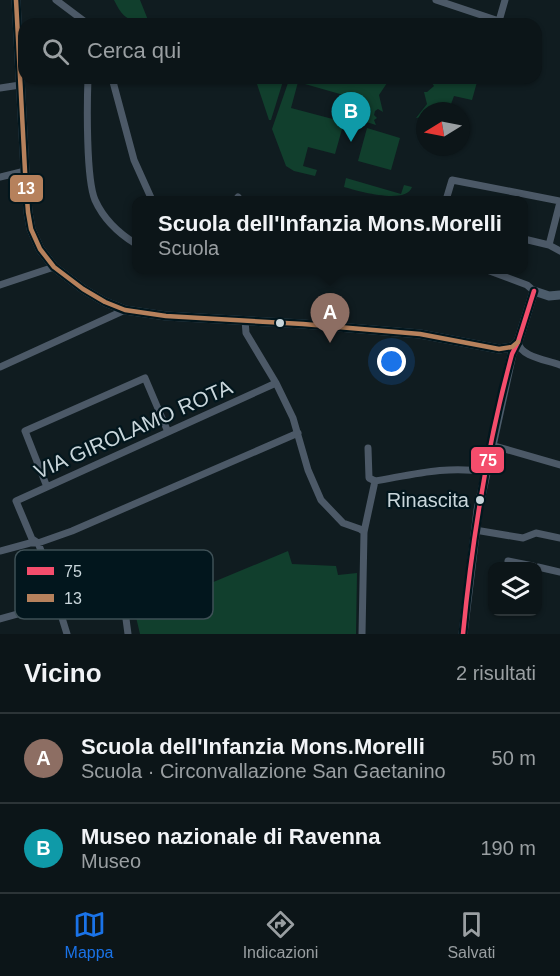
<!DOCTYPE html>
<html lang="it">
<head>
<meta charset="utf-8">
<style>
	body { margin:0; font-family:Arial,sans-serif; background:#1a2225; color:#f1f3f6 }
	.controls { position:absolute; right:18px; bottom:18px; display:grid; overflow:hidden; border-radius:12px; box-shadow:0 2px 4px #0004 }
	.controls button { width:54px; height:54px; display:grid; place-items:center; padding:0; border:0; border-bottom:2px solid #2c3437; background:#0c1518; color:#f1f3f6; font:30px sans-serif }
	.compass { position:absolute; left:416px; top:102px; width:54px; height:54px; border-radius:50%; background:#0c1518; box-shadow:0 2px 4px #0004; rotate:260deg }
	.you { position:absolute; left:392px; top:362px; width:21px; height:21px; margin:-15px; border:4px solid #fff; border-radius:50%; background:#1a73e8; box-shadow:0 0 0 9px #1a73e833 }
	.badge { display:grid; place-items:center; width:39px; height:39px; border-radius:50%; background:#1a73e8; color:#fff; font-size:20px; font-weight:700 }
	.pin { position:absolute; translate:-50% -50px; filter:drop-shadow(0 2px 3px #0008) }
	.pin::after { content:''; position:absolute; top:32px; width:21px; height:18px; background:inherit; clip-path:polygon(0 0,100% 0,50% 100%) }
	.popup { position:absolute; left:132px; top:196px; width:396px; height:78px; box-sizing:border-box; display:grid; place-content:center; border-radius:12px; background:#0c1518; filter:drop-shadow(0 2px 4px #0005); font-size:20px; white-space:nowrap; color:#9a9fa2 }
	.popup b { font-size:22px; color:#f1f3f6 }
	.popup::after { content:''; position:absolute; left:50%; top:100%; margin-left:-12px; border:12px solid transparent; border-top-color:#0c1518 }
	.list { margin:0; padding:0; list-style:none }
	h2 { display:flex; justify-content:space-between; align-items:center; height:78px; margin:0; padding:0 24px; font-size:26px }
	h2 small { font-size:20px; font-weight:400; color:#9a9fa2 }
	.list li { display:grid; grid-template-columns:39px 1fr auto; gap:18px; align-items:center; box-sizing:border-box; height:90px; padding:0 24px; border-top:2px solid #2c3437 }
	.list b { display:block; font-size:22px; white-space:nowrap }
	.list p { margin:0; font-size:20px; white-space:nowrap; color:#9a9fa2 }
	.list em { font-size:20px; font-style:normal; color:#9a9fa2 }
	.icon { flex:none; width:33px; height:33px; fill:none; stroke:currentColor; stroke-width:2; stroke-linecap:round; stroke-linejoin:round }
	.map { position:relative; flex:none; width:560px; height:634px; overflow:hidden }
	.search { position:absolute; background:#0c1518; box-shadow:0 2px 4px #0004; left:18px; right:18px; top:18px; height:66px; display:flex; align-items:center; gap:15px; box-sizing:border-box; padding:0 21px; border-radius:18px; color:#9a9fa2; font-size:22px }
	.sheet { height:258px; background:#0c1518 }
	nav { display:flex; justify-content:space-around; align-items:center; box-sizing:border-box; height:84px; border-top:2px solid #2c3437; background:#0c1518; font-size:16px; color:#9a9fa2 }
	nav a { display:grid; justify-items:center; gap:3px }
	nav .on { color:#1a73e8 }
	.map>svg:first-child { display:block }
	.green { fill:#113f2d }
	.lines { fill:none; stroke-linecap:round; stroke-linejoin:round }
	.street { stroke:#4c5967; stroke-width:7 }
	.secondary { stroke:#4c5c6b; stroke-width:9 }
	.bus-1-casing { stroke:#02161d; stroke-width:9 }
	.bus-2-casing { stroke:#02161d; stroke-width:9 }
	.bus-1 { stroke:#f44d6c; stroke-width:4.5 }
	.bus-2 { stroke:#b6815c; stroke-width:4.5 }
	.bus-dot { fill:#c9d6db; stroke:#02161d; stroke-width:2 }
	.labels { text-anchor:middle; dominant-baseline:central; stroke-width:4.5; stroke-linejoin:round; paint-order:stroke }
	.bus-label { font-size:20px; fill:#c9d6db; stroke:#02161d; text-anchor:end }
	.street-label { font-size:21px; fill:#c9d6db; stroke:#02161d }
	.key { fill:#02161d; stroke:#3e5056; stroke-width:1.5 }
	.key-label { font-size:16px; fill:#c9d6db }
	.line-badge { stroke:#02161d; stroke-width:2 }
	.badge-label { font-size:16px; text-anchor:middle; font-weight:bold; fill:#fff }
</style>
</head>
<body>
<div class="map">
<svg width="560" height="634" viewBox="0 0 560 634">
	<rect width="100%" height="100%" fill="#101c20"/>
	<path class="green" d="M114 0H140L148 20C128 24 122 16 114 0Z
		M255 78H284L271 120H269Z
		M299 78H399L389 80 379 95 383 112 378 109 375 111 374 115 377 118 374 120 376 125 363 121 368 102 298 82 291 108 344 122 335 154 308 147 303 166 317 170 315 176 294 171 286 166 272 129 289 80 298 82Z
		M421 78H460L477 82 472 100 454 96 451 104 445 103 443 111 428 109 425 111V120L422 117 416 118 427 104 424 92H427L434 86 430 80 427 83Z
		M367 128 400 138 391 170 358 161Z
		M346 178 401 194 404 185 412 187C406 205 358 191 344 187Z
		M288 551 292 564 336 566 338 575 357 573 356 634H140L136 617 163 607V603Z"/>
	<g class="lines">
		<path class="street" d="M56 0 88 24
			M436 0 499 21 505 0
			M88 78C87 104 86 179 95 200 104 220 118 233 136 244
			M112 78 134 160 152 200
			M0 88 20 85
			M0 177 25 171
			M236 200 238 197
			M446 200 452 180 560 201
			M524 239 549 245 560 251
			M549 245 560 202
			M487 270 527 285 534 291
			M0 285 54 267
			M245 320 246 333 276 383 293 418 308 470 321 500 343 523 360 529 364 532
			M518 342C520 357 548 360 560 365
			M0 367 125 310
			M491 445 560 465
			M368 448 369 478 375 481
			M375 481C411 475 448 465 485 472
			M47 487 25 431 145 378 168 432
			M475 530 523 538 536 533 560 538
			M0 551 30 543H38L72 531 298 433
			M508 561 533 566
			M538 567 560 572
			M0 619 158 575
			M126 619 128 634
			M67 634 42 553 38 543 32 539 16 501 276 383
			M362 634 364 532 375 481"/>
		<path class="secondary" d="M16 0 25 171 28 212 31 229 40 249 54 267 83 289 105 302 125 310 166 316 303 324 420 334 499 349 512 347 518 342
			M463 634 478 510 512 354 518 342 534 291 549 296 560 295"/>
		<g class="bus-1-casing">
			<path id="bus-1" d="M463 634C472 540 487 446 512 354L518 342 534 291"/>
		</g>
		<g class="bus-2-casing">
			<path id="bus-2" d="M16 0 25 171 28 212 31 229 40 249 54 267 83 289 105 302 125 310 166 316 303 324 420 334 499 349 512 347 518 342"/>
		</g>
		<use href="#bus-1" class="bus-1"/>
		<use href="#bus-2" class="bus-2"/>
	</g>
	<g class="bus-dot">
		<circle cx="280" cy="323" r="5"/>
		<circle cx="480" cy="500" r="5"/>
	</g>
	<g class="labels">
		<g class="bus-label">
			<text x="469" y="500">Rinascita</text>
		</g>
		<g class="street-label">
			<text transform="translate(133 429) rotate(-24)">VIA GIROLAMO ROTA</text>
		</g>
	</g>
	<rect x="15" y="550" width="198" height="69" rx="9" class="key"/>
	<rect x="27" y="567" width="27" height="8" fill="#f44d6c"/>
	<rect x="27" y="594" width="27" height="8" fill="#b6815c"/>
	<g class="key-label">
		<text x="64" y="577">75</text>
		<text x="64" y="604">13</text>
	</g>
	<g class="line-badge">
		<rect x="9" y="174" width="35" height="29" rx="6" fill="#b6815c"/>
		<rect x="470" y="446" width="35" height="28" rx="6" fill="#f44d6c"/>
	</g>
	<g class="badge-label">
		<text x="26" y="194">13</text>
		<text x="488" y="466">75</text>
	</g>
</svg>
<div class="controls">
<button><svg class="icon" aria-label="layers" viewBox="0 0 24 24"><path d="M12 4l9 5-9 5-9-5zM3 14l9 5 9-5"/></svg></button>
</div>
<svg class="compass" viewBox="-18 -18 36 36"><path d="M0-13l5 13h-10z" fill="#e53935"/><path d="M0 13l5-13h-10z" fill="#9a9fa2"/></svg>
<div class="you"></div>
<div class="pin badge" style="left:330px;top:343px;background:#8d6e63">A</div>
<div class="popup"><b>Scuola dell'Infanzia Mons.Morelli</b>Scuola</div>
<div class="pin badge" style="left:351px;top:142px;background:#0f9aa8">B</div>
<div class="search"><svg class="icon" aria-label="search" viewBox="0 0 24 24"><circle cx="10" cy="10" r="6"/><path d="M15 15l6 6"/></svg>Cerca qui</div>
</div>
<section class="sheet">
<h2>Vicino<small>2 risultati</small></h2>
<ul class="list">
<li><span class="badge" style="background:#8d6e63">A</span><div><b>Scuola dell'Infanzia Mons.Morelli</b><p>Scuola · Circonvallazione San Gaetanino</p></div><em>50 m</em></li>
<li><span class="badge" style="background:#0f9aa8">B</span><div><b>Museo nazionale di Ravenna</b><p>Museo</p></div><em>190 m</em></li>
</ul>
</section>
<nav>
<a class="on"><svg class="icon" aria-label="map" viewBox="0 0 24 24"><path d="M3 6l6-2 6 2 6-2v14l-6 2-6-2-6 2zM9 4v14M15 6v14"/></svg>Mappa</a>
<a><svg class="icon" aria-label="directions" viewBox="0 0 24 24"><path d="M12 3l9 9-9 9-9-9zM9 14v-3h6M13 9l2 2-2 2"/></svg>Indicazioni</a>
<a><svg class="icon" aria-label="saved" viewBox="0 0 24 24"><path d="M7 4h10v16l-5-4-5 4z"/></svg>Salvati</a>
</nav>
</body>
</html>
